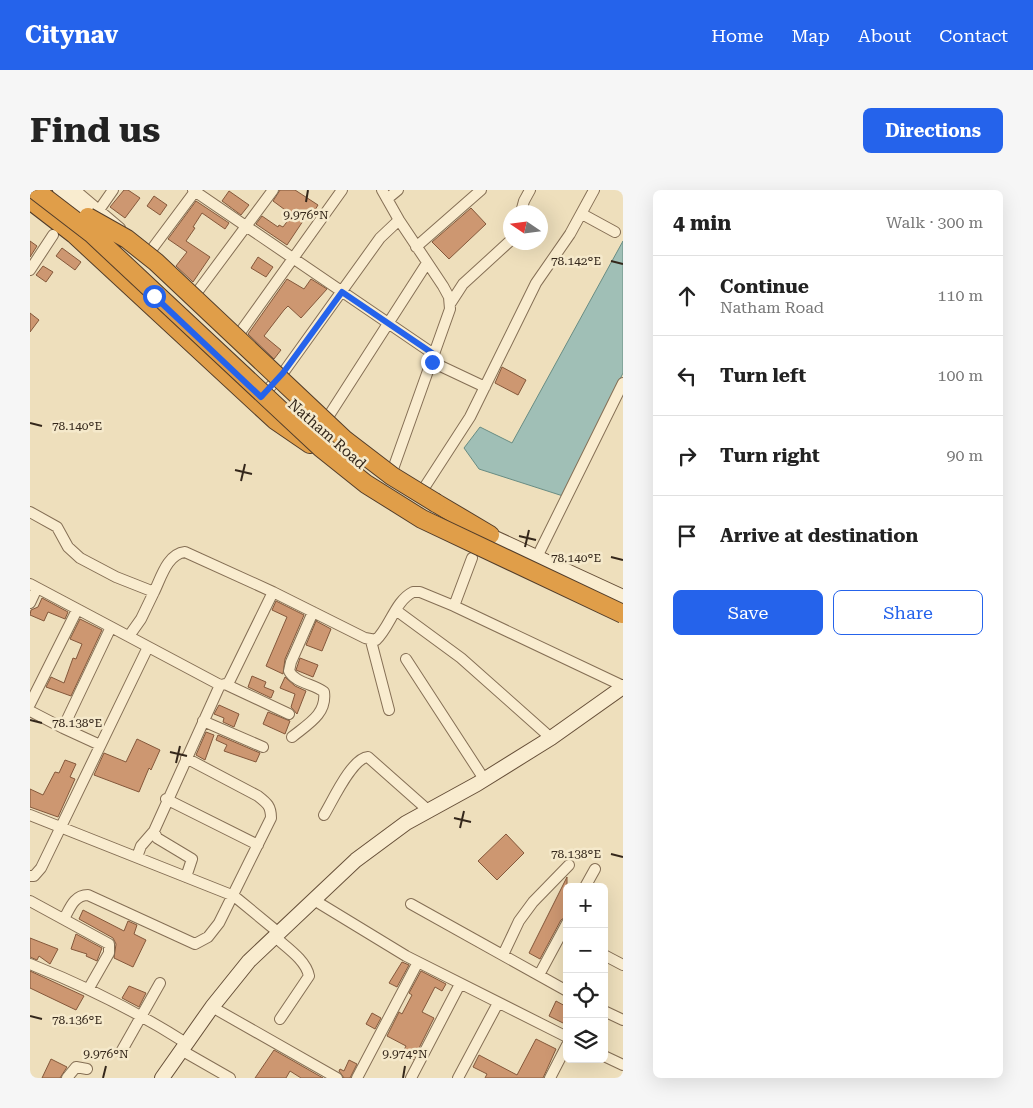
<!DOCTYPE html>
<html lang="en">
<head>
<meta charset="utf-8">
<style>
	body { margin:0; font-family:"Roboto Serif",serif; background:#f6f6f6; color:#222 }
	.controls { position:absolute; right:15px; bottom:15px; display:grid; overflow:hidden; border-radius:8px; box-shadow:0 5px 20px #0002 }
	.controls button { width:45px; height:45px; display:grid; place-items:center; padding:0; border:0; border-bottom:1px solid #e0e0e0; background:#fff; color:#222; font:25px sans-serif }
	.compass { position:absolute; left:473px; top:15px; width:45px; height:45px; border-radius:50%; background:#fff; box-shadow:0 5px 20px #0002; rotate:283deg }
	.stop { position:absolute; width:15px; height:15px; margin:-11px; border:4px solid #2563eb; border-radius:50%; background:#fff }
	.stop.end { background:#2563eb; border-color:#fff; box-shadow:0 1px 5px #0008 }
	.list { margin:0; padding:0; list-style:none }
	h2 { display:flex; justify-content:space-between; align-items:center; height:65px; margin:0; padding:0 20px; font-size:21px }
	h2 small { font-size:16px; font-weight:400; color:#767676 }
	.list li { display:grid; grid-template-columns:32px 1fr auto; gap:15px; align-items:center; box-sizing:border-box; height:80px; padding:0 20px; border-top:1px solid #e0e0e0 }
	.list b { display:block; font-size:19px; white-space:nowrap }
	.list p { margin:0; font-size:16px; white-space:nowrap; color:#767676 }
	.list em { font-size:16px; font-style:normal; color:#767676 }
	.actions { display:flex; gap:10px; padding:15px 20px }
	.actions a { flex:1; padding:11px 0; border:1px solid #2563eb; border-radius:8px; text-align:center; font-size:18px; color:#2563eb }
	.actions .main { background:#2563eb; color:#fff }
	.icon { flex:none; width:28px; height:28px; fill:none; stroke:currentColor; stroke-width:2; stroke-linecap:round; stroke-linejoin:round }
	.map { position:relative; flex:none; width:593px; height:888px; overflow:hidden; border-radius:8px }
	header { display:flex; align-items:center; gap:30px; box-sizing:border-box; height:70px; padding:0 25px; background:#2563eb; color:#fff }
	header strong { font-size:24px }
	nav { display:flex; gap:28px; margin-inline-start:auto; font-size:18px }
	.intro { display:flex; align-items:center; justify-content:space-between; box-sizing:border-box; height:120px; padding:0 30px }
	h1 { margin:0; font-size:35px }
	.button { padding:12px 22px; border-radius:8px; background:#2563eb; color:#fff; font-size:18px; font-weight:700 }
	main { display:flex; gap:30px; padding:0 30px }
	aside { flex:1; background:#fff; border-radius:8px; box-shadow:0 5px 20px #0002 }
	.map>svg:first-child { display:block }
	.water { fill:#a0bfb6; stroke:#688c83 }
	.building { fill:#cd9771; stroke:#84583b }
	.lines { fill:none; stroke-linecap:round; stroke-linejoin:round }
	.street-casing { stroke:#856f55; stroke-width:12 }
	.secondary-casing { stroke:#675039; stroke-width:16 }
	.highway-casing { stroke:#523d2a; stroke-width:20 }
	.street { stroke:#f9eccf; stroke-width:10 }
	.secondary { stroke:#f9eccf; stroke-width:14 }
	.highway { stroke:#e09e49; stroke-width:18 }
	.highway-bridge-casing { stroke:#523d2a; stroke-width:20; stroke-linecap:butt }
	.highway-bridge { stroke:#e09e49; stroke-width:18 }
	.route { stroke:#2563eb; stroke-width:6 }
	.ticks { fill:none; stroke:#34271b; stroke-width:2 }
	.labels { text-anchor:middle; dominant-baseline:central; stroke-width:5; stroke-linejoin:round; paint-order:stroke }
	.street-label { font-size:15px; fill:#34271b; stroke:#f5e9cb }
	.ticks-label { font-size:12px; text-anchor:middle; fill:#34271b; stroke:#f5e9cb; stroke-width:5; stroke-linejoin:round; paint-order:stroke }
</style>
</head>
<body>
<header>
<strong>Citynav</strong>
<nav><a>Home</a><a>Map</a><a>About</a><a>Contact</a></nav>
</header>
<div class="intro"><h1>Find us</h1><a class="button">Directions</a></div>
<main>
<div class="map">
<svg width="593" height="888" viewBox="0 0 593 888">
	<rect width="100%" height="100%" fill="#eedfbc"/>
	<path class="water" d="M593 51V183L533 306 449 279 434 258 450 237 482 253Z"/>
	<path class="building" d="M94 0H98L110 8 95 28 80 17Z
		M250 0H265L288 15 279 30 275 28 257 55 226 34 232 26 248 37 249 35 253 37 262 25 243 11Z
		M199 1 219 15 211 25 192 11Z
		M124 6 137 15 130 25 117 16Z
		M166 11 199 33 195 39 172 23 163 37 165 38 156 51 180 67 163 92 146 76 157 62 138 49Z
		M441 18 456 34 419 69 402 52Z
		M0 51 7 56 0 67Z
		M32 58 51 72 45 80 26 66Z
		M228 67 243 77 236 87 221 78Z
		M13 76 23 82 16 92 6 85Z
		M257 89 274 99 281 89 297 99 271 128 258 116 254 120 234 146 251 160 244 169 218 144Z
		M0 123 9 130 0 142Z
		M472 177 496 190 488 205 465 193Z
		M12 408 38 422 35 429 18 422 14 431 0 425 1 420 8 417Z
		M246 411 274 425 255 469 253 484 236 476 257 427 242 420Z
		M50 429 72 440 41 506 16 497 21 487 34 493 43 468 46 469 52 454 40 449Z
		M286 431 301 439 292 461 276 455Z
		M270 468 288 475 283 487 266 480Z
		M222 486 236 492 234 497 244 501 241 508 218 497Z
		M255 487 265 496 276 501 267 524 261 517 265 504 250 498Z
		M189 515 209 524 204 537 193 532 194 528 184 524Z
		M238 522 260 531 255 544 233 534Z
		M176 542 184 545 175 570 166 565Z
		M188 545 230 563 226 572 194 561 197 555 186 550Z
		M107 549 130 560 121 580 119 578 109 602 64 585 74 563 96 572Z
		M35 570 46 574 40 587 45 589 28 627 0 617V599L13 605 25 582 29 583Z
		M476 644 494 663 467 690 448 671Z
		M537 687V726L531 730 510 769 499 763Z
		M53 720 94 741 98 731 107 735 104 744 116 750 103 777 84 768 86 754 83 748 49 729Z
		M46 744 72 758 67 771 56 766 57 764 41 759Z
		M0 748 28 759 20 774 9 766 7 770 0 767Z
		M372 772 379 775 367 797 359 793Z
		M0 781 54 806 46 820 0 798Z
		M391 781 416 794 412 801 405 797 392 822 404 828 383 870 372 864 376 856 357 846 369 822 372 824 382 805 379 803Z
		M99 796 116 803 109 817 92 808Z
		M526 811 537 817V835L519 826Z
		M342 823 351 828 345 839 336 834Z
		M506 849 526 859 513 888H455L457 884 443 877 449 865 487 885Z
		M244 860 293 888H271L260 881 256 888H225Z
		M21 869 37 877 30 888H12Z
		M319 870 327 874 320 888H314L309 881 310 879 314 881Z"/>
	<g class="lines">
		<g class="street-casing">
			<path id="street" d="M45 0 90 38
				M163 0 405 165
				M352 0 369 30 413 96 419 107 420 119 363 279
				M357 9 368 0
				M69 20 83 0
				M491 22 494 11 500 0
				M552 24 585 42
				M386 57 451 0
				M119 63 166 0
				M0 80 23 45
				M165 105 243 0
				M420 114 433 94 480 51
				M209 144 312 0
				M402 172 455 197
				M231 207 253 183 350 48 369 30
				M298 227 397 73
				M394 298 440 227 506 93 540 44 564 0
				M0 322 27 337 38 357 50 368 86 387 124 402C131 388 137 364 155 362L243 402
				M507 367 593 193
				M0 394 81 437 33 538 0 521
				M0 413 7 398
				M424 416 593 496
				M367 421 431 468 521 548
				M81 437 190 495 124 641 127 648 162 669 156 687
				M99 446 111 429 124 402
				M341 451 359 520
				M376 469 454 589
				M195 494 259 524
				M190 495 197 494 200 490 243 402 335 448 346 450C360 437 365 411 383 402H390L424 416 442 368
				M0 514 47 420
				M173 531 233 557
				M33 538 70 555
				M262 547C278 534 297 524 294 502 284 494 265 493 259 481L261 472 283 422
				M136 609 228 655
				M0 625 204 706 249 743
				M294 625C303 610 322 568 338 567L399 621
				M107 667 111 656 124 641
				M0 686H4L11 678 118 457
				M555 697 565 679
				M284 710 376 766 537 847
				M0 711 79 754V763L59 798
				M381 714 537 801
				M34 729C40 718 44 705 58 705L165 754 178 747 189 733 241 628C241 616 237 613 228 606L156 568
				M245 747C256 757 276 770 279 786L250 829
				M473 765 489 731 503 712 539 675
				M574 765 593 775
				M0 774C55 796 106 821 156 853
				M509 785 537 733
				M182 817 307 888
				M574 821 593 830
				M151 860 200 888
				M91 862 130 793
				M574 866 593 875
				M37 888 46 877 57 879
				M327 888 388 772
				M381 888 430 794
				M428 888 468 813
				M520 888 537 855"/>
		</g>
		<g class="secondary-casing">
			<path id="secondary" d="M30 0 68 31
				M452 342 593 407
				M132 888 182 817 219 771 326 670 376 633 447 594 521 548 593 497"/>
		</g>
		<g class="highway-casing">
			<path id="highway" d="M0 10 44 44 245 230 280 254
				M406 313 460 345"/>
		</g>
		<use href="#street" class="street"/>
		<use href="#secondary" class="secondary"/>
		<use href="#highway" class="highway"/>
		<g class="highway-bridge-casing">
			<path id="highway-bridge" d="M5 0 61 43 291 258 336 294 392 329 593 424
				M58 27 97 49 126 72 315 250 362 286 406 313"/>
		</g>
		<use href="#highway-bridge" class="highway-bridge"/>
	</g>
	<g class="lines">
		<path class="route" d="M124 106 231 207 253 183 312 102 405 165 402 172"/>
	</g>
	<path class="ticks" d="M276 12 278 0M581 71 593 74M0 233 12 236M205 280 222 284M211 291 215 274M489 346 506 350M495 357 499 340M581 367 593 370M0 530 12 533M140 562 157 566M146 573 150 556M424 628 441 632M430 638 434 621M581 664 593 667M0 826 12 829M73 888 76 876M373 888 375 876"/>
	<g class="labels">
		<g class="street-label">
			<text transform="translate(297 244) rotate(41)">Natham Road</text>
		</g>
	</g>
	<g class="ticks-label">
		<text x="276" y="29">9.976°N</text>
		<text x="546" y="75">78.142°E</text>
		<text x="47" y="240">78.140°E</text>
		<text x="546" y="372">78.140°E</text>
		<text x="47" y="537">78.138°E</text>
		<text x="546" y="668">78.138°E</text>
		<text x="47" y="834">78.136°E</text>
		<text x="76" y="868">9.976°N</text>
		<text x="375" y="868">9.974°N</text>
	</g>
</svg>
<div class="controls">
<button>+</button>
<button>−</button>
<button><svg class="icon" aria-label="locate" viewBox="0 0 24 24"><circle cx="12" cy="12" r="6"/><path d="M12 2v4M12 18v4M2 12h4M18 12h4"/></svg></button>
<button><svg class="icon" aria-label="layers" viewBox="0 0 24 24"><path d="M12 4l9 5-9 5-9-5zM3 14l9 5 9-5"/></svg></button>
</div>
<svg class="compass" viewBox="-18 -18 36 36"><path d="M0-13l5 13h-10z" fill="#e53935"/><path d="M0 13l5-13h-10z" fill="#767676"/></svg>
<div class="stop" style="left:124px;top:106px"></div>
<div class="stop end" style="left:402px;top:172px"></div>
</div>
<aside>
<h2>4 min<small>Walk · 300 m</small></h2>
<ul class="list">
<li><svg class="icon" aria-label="ahead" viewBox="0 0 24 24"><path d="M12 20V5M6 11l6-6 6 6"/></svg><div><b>Continue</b><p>Natham Road</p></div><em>110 m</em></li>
<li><svg class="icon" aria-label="left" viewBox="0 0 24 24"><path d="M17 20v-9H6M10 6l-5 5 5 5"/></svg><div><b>Turn left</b></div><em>100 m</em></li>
<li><svg class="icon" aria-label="right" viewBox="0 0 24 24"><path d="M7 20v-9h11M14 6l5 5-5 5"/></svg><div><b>Turn right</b></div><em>90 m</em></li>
<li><svg class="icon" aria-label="arrive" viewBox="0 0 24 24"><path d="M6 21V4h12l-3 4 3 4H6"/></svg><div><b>Arrive at destination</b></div></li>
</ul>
<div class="actions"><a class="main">Save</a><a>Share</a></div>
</aside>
</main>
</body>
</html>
